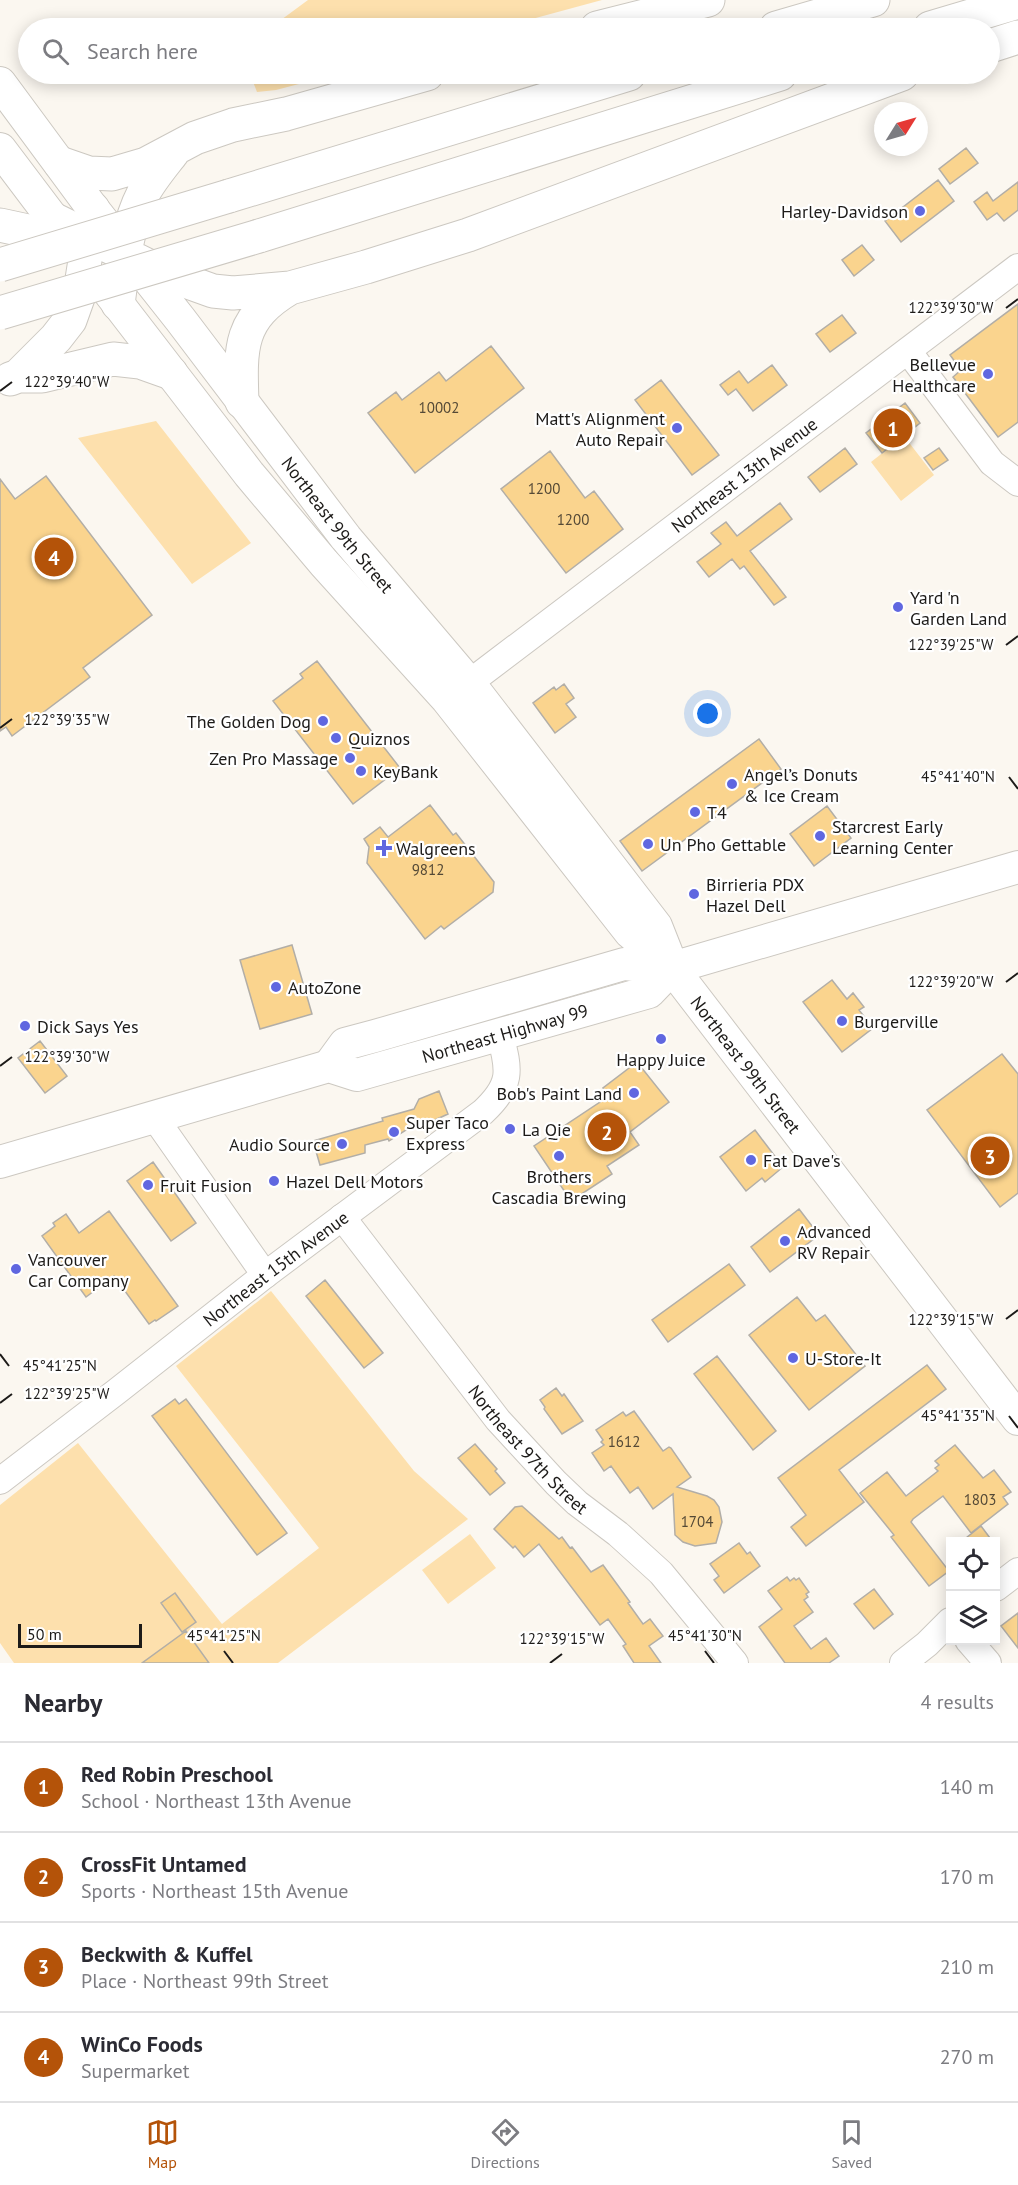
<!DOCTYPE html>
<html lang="en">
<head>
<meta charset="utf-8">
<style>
	body { margin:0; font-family:"PT Sans",sans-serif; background:#f7f7f7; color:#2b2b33 }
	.controls { position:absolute; right:18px; bottom:18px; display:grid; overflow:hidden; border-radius:0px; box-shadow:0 3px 15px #0003 }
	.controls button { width:54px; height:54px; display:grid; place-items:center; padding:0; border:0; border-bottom:2px solid #e1e1e2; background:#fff; color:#2b2b33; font:30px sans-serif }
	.compass { position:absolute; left:874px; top:102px; width:54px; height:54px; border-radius:50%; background:#fff; box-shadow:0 3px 15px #0003; rotate:53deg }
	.scale { position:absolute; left:18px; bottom:15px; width:124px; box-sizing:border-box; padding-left:6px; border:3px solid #1d1b19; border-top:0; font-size:16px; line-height:21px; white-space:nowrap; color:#1d1b19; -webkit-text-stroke:4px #fff; paint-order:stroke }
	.you { position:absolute; left:708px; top:714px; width:21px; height:21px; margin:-15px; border:4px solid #fff; border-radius:50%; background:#1a73e8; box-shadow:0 0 0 9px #1a73e833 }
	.badge { display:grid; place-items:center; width:39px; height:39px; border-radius:50%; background:#b45309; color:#fff; font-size:20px; font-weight:700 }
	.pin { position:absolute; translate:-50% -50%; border:3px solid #fff; box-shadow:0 2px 6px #0006 }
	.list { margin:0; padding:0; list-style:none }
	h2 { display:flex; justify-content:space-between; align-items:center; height:78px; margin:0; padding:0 24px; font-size:26px }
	h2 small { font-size:20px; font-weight:400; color:#7c7c81 }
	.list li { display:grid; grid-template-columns:39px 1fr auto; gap:18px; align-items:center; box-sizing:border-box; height:90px; padding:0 24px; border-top:2px solid #e1e1e2 }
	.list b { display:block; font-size:22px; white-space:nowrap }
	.list p { margin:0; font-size:20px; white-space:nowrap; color:#7c7c81 }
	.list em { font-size:20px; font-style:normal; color:#7c7c81 }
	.icon { flex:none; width:33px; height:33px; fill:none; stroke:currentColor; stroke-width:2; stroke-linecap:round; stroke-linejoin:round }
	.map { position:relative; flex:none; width:1018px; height:1663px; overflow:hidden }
	.search { position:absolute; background:#fff; box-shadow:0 3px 15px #0003; left:18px; right:18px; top:18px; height:66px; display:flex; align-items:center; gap:15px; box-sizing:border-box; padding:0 21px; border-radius:33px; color:#7c7c81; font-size:22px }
	.sheet { height:438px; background:#fff }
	nav { display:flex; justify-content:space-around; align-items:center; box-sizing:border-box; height:84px; border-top:2px solid #e1e1e2; background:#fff; font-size:16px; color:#7c7c81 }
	nav a { display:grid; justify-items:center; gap:3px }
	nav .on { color:#b45309 }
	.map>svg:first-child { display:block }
	.green { fill:#fde0ad }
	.building { fill:#fad48e; stroke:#b2aea7; stroke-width:1.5 }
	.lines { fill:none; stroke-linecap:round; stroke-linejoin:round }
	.minor-casing { stroke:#ccc8c1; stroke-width:28 }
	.major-casing { stroke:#ccc8c1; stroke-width:34 }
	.highway-casing { stroke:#ccc8c1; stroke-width:35 }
	.minor { stroke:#fff; stroke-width:26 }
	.major { stroke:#fff; stroke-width:32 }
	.highway { stroke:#fff; stroke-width:33 }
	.highway-bridge-casing { stroke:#ccc8c1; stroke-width:35; stroke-linecap:butt }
	.highway-bridge { stroke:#fff; stroke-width:33 }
	.ticks { fill:none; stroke:#1d1b19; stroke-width:2 }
	.poi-dot { fill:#6067e0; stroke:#fff; stroke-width:2 }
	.labels { text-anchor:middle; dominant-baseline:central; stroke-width:4.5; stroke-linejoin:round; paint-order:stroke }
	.number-label { font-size:15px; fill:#544936 }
	.poi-label { font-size:18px; fill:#1d1b19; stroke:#fff; text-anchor:start }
	.street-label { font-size:18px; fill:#1d1b19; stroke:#fff }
	.ticks-label { font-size:15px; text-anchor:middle; fill:#1d1b19; stroke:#fff; stroke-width:4.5; stroke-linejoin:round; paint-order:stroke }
</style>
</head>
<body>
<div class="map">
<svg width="1018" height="1663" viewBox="0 0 1018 1663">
	<rect width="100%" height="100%" fill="#fbf7f0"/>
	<path class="green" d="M308 0H602L499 28H270Z
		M250 74H337L276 90 257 92Z
		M156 421 251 543 192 584 78 438Z
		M904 436 934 475 901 501 871 462Z
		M271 1291 414 1471 468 1519 278 1663H14L0 1643V1505L78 1443 222 1624 319 1548 176 1366Z
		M470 1534 496 1568 448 1604 422 1570Z"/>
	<path class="building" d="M966 148 978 163 950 184 939 169Z
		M938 180 954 201 901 242 885 221Z
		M1018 182V210L1004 221 997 213 987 220 974 202 987 192 993 201Z
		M862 245 874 260 854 276 842 260Z
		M1018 304V422L998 437 953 377 961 370 950 355Z
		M842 315 856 333 830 352 816 334Z
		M491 346 524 388 415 473 368 413 396 392 402 400 439 372 446 381Z
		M772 365 787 385 753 411 736 389 728 395 720 385 739 371 748 383Z
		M661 380 719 455 692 475 635 400Z
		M905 403 920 423 882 453 866 433Z
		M845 448 857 464 820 492 808 477Z
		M939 448 948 460 933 470 924 458Z
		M550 451 585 498 594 491 623 529 566 573 501 489Z
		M46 476 152 615 83 668 90 677 12 736 6 727 0 731V479L15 499Z
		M780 503 792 519 750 551 786 597 774 605 744 566 740 569 732 559 709 577 697 562 721 544 711 533 726 522 737 536Z
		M317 661 400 768 353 804 273 701 303 678 300 674Z
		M564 684 574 698 566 704 576 717 555 733 533 703 554 687 556 690Z
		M759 739 781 769 642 871 620 841Z
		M430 805 453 835 456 833 494 882 493 892 444 929 441 926 425 939 367 863 369 847 364 839 380 827 388 837Z
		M827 806 851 838 814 866 790 834Z
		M292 945 312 1014 260 1029 240 960Z
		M832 980 847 999 853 993 864 1007 859 1010 873 1028 842 1052 803 1002Z
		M40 1041 67 1076 45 1093 18 1058Z
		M1002 1054 1018 1074V1193L1000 1207 927 1110Z
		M637 1062 669 1102 630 1132 639 1145 607 1166 612 1174 571 1201 534 1146 609 1096 603 1088Z
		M439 1091 448 1114 426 1124 423 1119 389 1141 388 1139 365 1145V1153L320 1165 313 1141 383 1121 382 1118 414 1109 419 1099Z
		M755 1130 783 1167 765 1182 762 1178 746 1191 720 1157Z
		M153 1162 196 1223 171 1241 127 1181Z
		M799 1209 819 1235 770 1272 751 1247Z
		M109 1211 178 1306 156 1321 155 1320 149 1324 114 1276 86 1297 42 1236 55 1226 53 1223 66 1214 79 1233Z
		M729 1264 745 1285 668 1342 652 1320Z
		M325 1280 383 1353 364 1368 306 1296Z
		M797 1297 816 1321 825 1315 865 1366 809 1410 749 1335Z
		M717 1356 776 1431 753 1450 694 1374Z
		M927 1365 946 1389 839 1470 864 1502 806 1546 791 1527 806 1515 778 1478Z
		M556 1388 562 1396 564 1394 583 1421 562 1434 544 1409 545 1407 540 1400Z
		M175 1399 179 1404 186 1399 287 1533 257 1555 152 1416Z
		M634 1411 663 1451 669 1447 671 1448 691 1477 677 1487 707 1496 714 1500 719 1507 722 1522 716 1543 695 1546 683 1542 675 1535 673 1494 653 1509 638 1487 630 1493 611 1466 604 1471 592 1453 604 1445 601 1442 603 1440 596 1430 623 1412 626 1416Z
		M475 1444 497 1469 495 1471 505 1483 490 1495 458 1458Z
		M955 1445 983 1478 994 1470 1011 1492 1003 1497 1008 1504 971 1533 943 1496 913 1519 911 1522 949 1571 929 1586 891 1537 894 1535 860 1493 887 1472 906 1496 938 1471 935 1468 939 1465 935 1461Z
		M522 1506 559 1539 562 1537 570 1548 572 1547 591 1572 603 1565 630 1602 628 1603 643 1624 650 1619 663 1636 649 1646 661 1663H634L623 1646 626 1644 608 1619 600 1625 539 1544 524 1557 515 1546 513 1548 494 1529 515 1507Z
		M981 1526 993 1542H961Z
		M739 1543 747 1554 750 1552 760 1566 724 1593 714 1580 719 1576 710 1564Z
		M787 1577 790 1581 794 1578 796 1580 799 1578 809 1592 806 1594 808 1597 804 1600 813 1612 794 1626 811 1649 826 1638 839 1656 829 1663H785L759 1627 782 1609 768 1591Z
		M874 1589 893 1614 874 1629 854 1604Z
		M175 1593 196 1622 182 1632 161 1603Z
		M1018 1613V1648L1001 1626Z
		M186 1631 209 1663H142Z"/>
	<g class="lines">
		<g class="minor-casing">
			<g id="minor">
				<path d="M908 351 992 463 1018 483"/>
				<path id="s1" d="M469 683 1018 267"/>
				<path d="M155 1118 265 1275"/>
				<path id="s2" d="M342 1217 498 1420 556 1483 577 1503 618 1534 661 1573 735 1663"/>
				<path id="s3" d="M0 1481 116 1392 265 1275 483 1112C512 1085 510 1071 500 1035"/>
				<path d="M996 1588 1018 1571"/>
				<path d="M968 1640 988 1663"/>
				<path d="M903 1663 927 1644 950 1621"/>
			</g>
		</g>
		<g class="major-casing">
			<g id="major">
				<path id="s4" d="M0 83 93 209 180 319 346 538 469 683 656 926 671 964"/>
				<path d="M0 149 68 239"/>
				<path id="s5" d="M102 283 249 474 324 563 447 699 630 932 672 968 1018 1419"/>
				<path d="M329 1066 345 1044 375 1036 624 964 672 968 1018 867"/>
				<path id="s6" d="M0 1162 329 1066 357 1075 649 992 672 968"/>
			</g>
		</g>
		<g class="highway-casing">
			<path id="highway" d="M597 28 708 0
				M776 28 873 0
				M930 28 1018 2
				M990 46 1018 37
				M60 163 89 173 112 174 146 164 195 138 233 125 286 114 427 74
				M229 196 629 74
				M53 219 163 273 213 291 233 293 290 288 366 267 468 235 902 74
				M0 225 37 233 78 247
				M259 236 780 74
				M118 304C123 268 126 227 143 194 151 179 163 165 173 152
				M18 376 56 338 70 320 80 292 93 209
				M10 379 18 376H42L113 359 140 362 171 373
				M242 402C240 347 239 318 290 288"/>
		</g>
		<use href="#minor" class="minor"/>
		<use href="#major" class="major"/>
		<use href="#highway" class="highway"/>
		<g class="highway-bridge-casing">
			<path id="highway-bridge" d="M0 265 229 196
				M0 313 259 236"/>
		</g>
		<use href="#highway-bridge" class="highway-bridge"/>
	</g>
	<path class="ticks" d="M1006 308 1018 299M0 391 12 382M1006 645 1018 636M0 728 12 719M1009 777 1018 789M1006 982 1018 973M0 1066 12 1057M1006 1319 1018 1310M0 1354 9 1366M0 1403 12 1394M1009 1416 1018 1428M224 1651 233 1663M705 1651 714 1663M550 1663 562 1654"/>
	<g class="poi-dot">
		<circle cx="920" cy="211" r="6"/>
		<circle cx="988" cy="374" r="6"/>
		<circle cx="677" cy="428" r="6"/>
		<circle cx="898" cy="607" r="6"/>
		<circle cx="323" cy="721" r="6"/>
		<circle cx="336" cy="738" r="6"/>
		<circle cx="350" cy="758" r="6"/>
		<circle cx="361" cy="771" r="6"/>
		<circle cx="732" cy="784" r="6"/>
		<circle cx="695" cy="812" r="6"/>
		<circle cx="820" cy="836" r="6"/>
		<circle cx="648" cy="844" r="6"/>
		<path d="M381 839h6v6h6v6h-6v6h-6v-6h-6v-6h6z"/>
		<circle cx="694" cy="894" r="6"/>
		<circle cx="276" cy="987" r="6"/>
		<circle cx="842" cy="1021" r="6"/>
		<circle cx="25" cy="1026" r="6"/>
		<circle cx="661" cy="1039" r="6"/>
		<circle cx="634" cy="1093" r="6"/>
		<circle cx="510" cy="1129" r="6"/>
		<circle cx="394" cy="1132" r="6"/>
		<circle cx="342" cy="1144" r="6"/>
		<circle cx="559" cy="1156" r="6"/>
		<circle cx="751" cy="1160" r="6"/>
		<circle cx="274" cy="1181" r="6"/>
		<circle cx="148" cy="1185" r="6"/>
		<circle cx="785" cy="1241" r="6"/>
		<circle cx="16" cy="1269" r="6"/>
		<circle cx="793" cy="1358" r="6"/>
	</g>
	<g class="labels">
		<g class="number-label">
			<text x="439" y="407">10002</text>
			<text x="544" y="488">1200</text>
			<text x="573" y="519">1200</text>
			<text x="428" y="869">9812</text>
			<text x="624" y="1441">1612</text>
			<text x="980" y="1499">1803</text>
			<text x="697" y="1521">1704</text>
		</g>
		<g class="poi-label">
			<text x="908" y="211" text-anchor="end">Harley-Davidson</text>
			<text x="976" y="364" text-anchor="end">Bellevue<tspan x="976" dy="21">Healthcare</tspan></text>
			<text x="665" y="418" text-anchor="end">Matt's Alignment<tspan x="665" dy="21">Auto Repair</tspan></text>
			<text x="910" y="597">Yard 'n<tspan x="910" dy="21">Garden Land</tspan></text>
			<text x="311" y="721" text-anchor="end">The Golden Dog</text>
			<text x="348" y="738">Quiznos</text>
			<text x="338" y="758" text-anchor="end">Zen Pro Massage</text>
			<text x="373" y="771">KeyBank</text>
			<text x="744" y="774">Angel’s Donuts<tspan x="744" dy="21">&amp; Ice Cream</tspan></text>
			<text x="707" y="812">T4</text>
			<text x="832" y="826">Starcrest Early<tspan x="832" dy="21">Learning Center</tspan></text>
			<text x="660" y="844">Un Pho Gettable</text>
			<text x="396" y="848">Walgreens</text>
			<text x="706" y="884">Birrieria PDX<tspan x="706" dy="21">Hazel Dell</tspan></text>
			<text x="288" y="987">AutoZone</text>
			<text x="854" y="1021">Burgerville</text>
			<text x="37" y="1026">Dick Says Yes</text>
			<text x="661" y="1059" text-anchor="middle">Happy Juice</text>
			<text x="622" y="1093" text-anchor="end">Bob's Paint Land</text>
			<text x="406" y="1122">Super Taco<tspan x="406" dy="21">Express</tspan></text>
			<text x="522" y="1129">La Qie</text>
			<text x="330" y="1144" text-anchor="end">Audio Source</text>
			<text x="763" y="1160">Fat Dave's</text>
			<text x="559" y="1176" text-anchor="middle">Brothers<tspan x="559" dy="21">Cascadia Brewing</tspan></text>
			<text x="286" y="1181">Hazel Dell Motors</text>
			<text x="160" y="1185">Fruit Fusion</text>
			<text x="797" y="1231">Advanced<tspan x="797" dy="21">RV Repair</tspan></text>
			<text x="28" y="1259">Vancouver<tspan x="28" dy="21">Car Company</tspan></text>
			<text x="805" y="1358">U-Store-It</text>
		</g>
		<g class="street-label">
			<text stroke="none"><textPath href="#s1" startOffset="345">Northeast 13th Avenue</textPath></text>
			<text stroke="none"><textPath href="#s4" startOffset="556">Northeast 99th Street</textPath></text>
			<text stroke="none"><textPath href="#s6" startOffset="526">Northeast Highway 99</textPath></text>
			<text stroke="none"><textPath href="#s5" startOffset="1014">Northeast 99th Street</textPath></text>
			<text stroke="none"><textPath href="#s3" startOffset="348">Northeast 15th Avenue</textPath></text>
			<text stroke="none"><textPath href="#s2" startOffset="298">Northeast 97th Street</textPath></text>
		</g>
	</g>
	<g class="ticks-label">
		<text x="951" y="313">122°39'30"W</text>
		<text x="67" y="387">122°39'40"W</text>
		<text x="951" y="650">122°39'25"W</text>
		<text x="67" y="725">122°39'35"W</text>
		<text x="958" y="782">45°41'40"N</text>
		<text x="951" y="987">122°39'20"W</text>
		<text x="67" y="1062">122°39'30"W</text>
		<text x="951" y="1325">122°39'15"W</text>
		<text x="60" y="1371">45°41'25"N</text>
		<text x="67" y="1399">122°39'25"W</text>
		<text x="958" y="1421">45°41'35"N</text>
		<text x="224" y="1641">45°41'25"N</text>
		<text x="705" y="1641">45°41'30"N</text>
		<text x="562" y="1644">122°39'15"W</text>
	</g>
</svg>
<div class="controls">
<button><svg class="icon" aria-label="locate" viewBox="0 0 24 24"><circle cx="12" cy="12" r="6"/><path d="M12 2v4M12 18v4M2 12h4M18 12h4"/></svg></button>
<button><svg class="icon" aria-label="layers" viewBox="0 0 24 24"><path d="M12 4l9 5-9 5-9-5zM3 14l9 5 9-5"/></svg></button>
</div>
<svg class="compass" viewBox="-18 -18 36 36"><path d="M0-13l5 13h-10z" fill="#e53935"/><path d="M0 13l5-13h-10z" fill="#7c7c81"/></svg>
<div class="scale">50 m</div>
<div class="you"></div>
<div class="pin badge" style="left:893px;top:428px">1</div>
<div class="pin badge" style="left:607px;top:1132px">2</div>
<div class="pin badge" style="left:990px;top:1156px">3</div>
<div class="pin badge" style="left:54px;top:557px">4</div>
<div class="search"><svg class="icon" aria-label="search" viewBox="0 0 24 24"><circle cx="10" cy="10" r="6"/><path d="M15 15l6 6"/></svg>Search here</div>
</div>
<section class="sheet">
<h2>Nearby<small>4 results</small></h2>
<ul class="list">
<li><span class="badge">1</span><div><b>Red Robin Preschool</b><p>School · Northeast 13th Avenue</p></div><em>140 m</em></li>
<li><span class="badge">2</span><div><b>CrossFit Untamed</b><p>Sports · Northeast 15th Avenue</p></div><em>170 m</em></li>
<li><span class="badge">3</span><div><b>Beckwith &amp; Kuffel</b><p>Place · Northeast 99th Street</p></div><em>210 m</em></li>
<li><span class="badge">4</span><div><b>WinCo Foods</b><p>Supermarket</p></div><em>270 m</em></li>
</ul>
</section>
<nav>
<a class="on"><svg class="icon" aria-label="map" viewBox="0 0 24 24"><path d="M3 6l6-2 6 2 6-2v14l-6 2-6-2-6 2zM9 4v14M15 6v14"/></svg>Map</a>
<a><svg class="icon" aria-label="directions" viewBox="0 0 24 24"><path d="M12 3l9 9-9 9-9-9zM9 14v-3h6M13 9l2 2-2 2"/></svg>Directions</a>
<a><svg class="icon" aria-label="saved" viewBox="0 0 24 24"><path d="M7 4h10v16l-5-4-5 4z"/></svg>Saved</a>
</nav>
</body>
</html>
